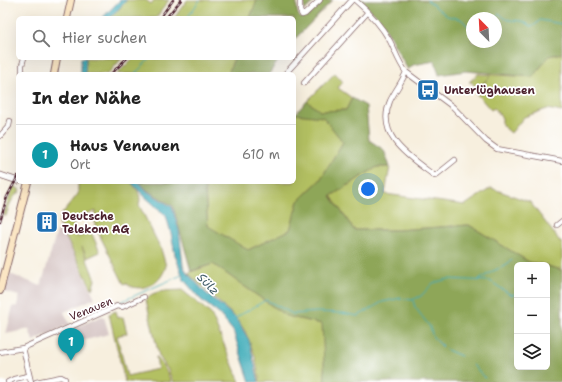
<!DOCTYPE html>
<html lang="de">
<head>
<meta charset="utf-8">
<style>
	body { margin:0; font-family:"Shantell Sans",sans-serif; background:#f6f6f6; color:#222 }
	.controls { position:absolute; right:12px; bottom:12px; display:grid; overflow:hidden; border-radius:6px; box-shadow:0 4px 16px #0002 }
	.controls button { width:36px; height:36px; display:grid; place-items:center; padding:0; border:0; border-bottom:1px solid #e0e0e0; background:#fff; color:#222; font:20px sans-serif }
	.compass { position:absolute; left:466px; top:12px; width:36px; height:36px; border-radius:50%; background:#fff; box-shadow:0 4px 16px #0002; rotate:336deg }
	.you { position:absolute; left:368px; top:189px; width:14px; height:14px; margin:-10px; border:3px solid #fff; border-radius:50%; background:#1a73e8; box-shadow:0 0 0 6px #1a73e833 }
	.badge { display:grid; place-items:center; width:26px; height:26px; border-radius:50%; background:#0f766e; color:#fff; font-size:13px; font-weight:700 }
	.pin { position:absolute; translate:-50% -33px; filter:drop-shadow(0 1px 2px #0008) }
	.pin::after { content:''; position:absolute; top:21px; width:14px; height:12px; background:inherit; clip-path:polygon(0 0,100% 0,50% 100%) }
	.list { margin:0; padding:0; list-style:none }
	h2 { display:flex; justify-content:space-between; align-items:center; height:52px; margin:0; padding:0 16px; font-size:17px }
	h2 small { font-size:13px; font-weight:400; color:#767676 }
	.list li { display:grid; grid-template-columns:26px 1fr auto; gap:12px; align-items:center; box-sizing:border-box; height:60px; padding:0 16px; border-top:1px solid #e0e0e0 }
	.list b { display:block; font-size:15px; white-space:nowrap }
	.list p { margin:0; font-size:13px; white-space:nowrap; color:#767676 }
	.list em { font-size:13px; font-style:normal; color:#767676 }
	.icon { flex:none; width:22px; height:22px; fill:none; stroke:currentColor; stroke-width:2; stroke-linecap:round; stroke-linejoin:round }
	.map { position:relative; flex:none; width:562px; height:382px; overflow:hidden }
	.search { position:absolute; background:#fff; box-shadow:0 4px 16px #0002; left:16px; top:16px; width:280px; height:44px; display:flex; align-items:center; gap:10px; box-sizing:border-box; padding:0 14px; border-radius:6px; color:#767676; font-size:15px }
	.panel { position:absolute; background:#fff; box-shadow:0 4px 16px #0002; left:16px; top:72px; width:280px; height:112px; border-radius:6px }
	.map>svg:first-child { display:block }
	.industrial { fill:#d1bfbe }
	.green { fill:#b3c062; stroke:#7e7046 }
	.forest { fill:#8ea658; stroke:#6c6242; fill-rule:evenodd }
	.water { fill:#3aaab7; stroke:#426471 }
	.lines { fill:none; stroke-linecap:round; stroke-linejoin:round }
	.stream { stroke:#3aaab7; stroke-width:1 }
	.minor-casing { stroke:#87686a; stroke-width:6 }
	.tertiary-casing { stroke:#87686a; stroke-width:7 }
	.secondary-casing { stroke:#87686a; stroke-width:8 }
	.minor { stroke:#fff; stroke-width:4.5 }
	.tertiary { stroke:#fff; stroke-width:5.5 }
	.secondary { stroke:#fbe6c4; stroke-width:6 }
	.rail-casing { stroke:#4a1f2b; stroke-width:2.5 }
	.rail { stroke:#fff; stroke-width:1; stroke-dasharray:3; stroke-linecap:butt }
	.labels { text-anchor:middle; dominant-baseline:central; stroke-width:3.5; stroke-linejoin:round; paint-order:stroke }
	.poi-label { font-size:11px; font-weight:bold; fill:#4a1f2b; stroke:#fff; text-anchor:start }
	.street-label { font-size:11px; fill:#4a1f2b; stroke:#fff }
	.water-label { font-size:12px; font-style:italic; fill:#435e6a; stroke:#fff }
</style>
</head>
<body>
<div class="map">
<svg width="562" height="382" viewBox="0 0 562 382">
	<rect width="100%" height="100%" fill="#fff"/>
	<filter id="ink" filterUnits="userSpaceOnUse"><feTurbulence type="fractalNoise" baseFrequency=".025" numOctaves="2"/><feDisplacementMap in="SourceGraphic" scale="8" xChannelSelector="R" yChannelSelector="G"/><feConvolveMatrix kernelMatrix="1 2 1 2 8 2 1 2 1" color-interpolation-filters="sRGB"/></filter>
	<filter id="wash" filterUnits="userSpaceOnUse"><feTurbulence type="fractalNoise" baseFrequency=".012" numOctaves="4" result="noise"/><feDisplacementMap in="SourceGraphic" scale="16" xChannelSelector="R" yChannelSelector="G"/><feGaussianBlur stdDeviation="0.9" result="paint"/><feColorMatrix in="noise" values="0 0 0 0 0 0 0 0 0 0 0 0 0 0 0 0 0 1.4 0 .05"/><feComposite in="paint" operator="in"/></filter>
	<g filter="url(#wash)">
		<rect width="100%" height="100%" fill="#f7efde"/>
		<path class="industrial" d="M59 224 95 298 64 312 70 324 33 341 29 329 6 334 13 306 17 307 19 296 4 292 10 274 41 286Z
			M102 316 104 317 109 334 78 342 74 328Z"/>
		<path class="green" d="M127 0H146L151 4 154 0H169L156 18H110Z
			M187 0H257L250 18H174Z
			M562 53V112L547 109 524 117 511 133 502 125V118L494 108 491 110 475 92 490 77 477 88 471 82H469L478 74 533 77 549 56Z
			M86 58H122L108 74H85Z
			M133 58H234L228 74H117Z
			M335 73 343 82 338 88 352 98 346 110 320 111 307 101Z
			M294 113 324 117 343 142 320 180 298 201 290 230 248 250 208 227 204 182H294Z
			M377 167H390L385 194 465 205 491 188 530 202 562 244V270L547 266V265L529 262 469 225 397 230H354L331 196Z
			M78 182H131C137 189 142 195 139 205L161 249 166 266C165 269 164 272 162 275 156 286 137 293 126 283L124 284 95 226V218L96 211 86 215 72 222 78 237 91 232 100 252 87 258 82 247 95 280 92 289 59 224 61 215 78 194Z
			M14 186 19 189 20 192C12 196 8 208 6 216H3L10 195Z
			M213 264 286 316 323 324 325 382H260L255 356 245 331 236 318 188 273Z
			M182 290 211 314 240 382H173L168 370 159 356 146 300C152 289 171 291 182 290Z
			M116 311 118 318 123 317 127 333 117 336 127 376 158 369 156 357H157L167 372 171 382H125L109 314Z"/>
		<path class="forest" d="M257 0H297C297 6 296 14 301 18L307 17 323 0H333L294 40V18H250Z
			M304 0H316L304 11Z
			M359 0H562V53L549 56 533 77 466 71 439 75 435 61 413 65 408 70 388 33 377 16ZM472 18H496V42H472Z
			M234 58H280L269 74H228Z
			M352 98 366 106 369 140 384 150 390 167H377L331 196 354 230H397L469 225 529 262 542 265H517V367H547V266L562 270V382H325L322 324 286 316 213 264 191 271 173 206 147 190 140 182H204L208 226 248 250 290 230 298 201 320 180 343 142 323 117 295 114 307 101 320 111 346 110Z"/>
		<path class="water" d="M120 0H127L110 18H102Z
			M81 58H86L85 74H81Z
			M131 182H139L147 191 172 207 179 230 183 265 187 273 206 293 236 318 249 340 259 382H250L233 331 219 314 200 299 184 280 175 255 171 233 166 216 140 192Z"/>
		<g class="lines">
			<path class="stream" d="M427 0 447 16 461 19 472 30
				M187 18 200 0
				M496 24H498L499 21 496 18 499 13C509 23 510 19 521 21 524 21 527 24 530 26L535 25 540 20 562 24
				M135 74 150 58
				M479 280 493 271 507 265 512 260
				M413 300 415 307 430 327 433 337 445 349 461 356
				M120 302 182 275
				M235 318 266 300 293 314 317 312 342 313 358 316 382 302 401 298 412 300 421 296 433 283 448 279 490 281 508 293 513 295 517 292
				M473 365 485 378"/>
		</g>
	</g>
	<g filter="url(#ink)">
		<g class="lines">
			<g class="minor-casing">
				<path id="minor" d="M300 0V11L302 15 305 14 320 0
					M355 0C369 12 381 25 390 41 395 51 399 63 406 72L453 107 486 141 497 149 562 161
					M24 58 22 65V72L25 74
					M406 72C402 82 395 91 390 101 375 137 411 158 435 176L455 160
					M285 74 352 0
					M304 83 368 12
					M0 136 9 126 10 121
					M557 225 562 221
					M23 348 31 382
					M0 352 23 348 117 306 122 307 144 297
					M8 382 14 379 28 376
					M36 382 61 377 65 379V382"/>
			</g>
			<g class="tertiary-casing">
				<path id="tertiary" d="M0 175 18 181"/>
			</g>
			<g class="secondary-casing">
				<path id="secondary" d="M67 18 71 0
					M54 74 57 58
					M0 291 28 182"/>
			</g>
			<use href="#minor" class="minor"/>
			<use href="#tertiary" class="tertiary"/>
			<use href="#secondary" class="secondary"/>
			<g class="rail-casing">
				<path id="rail" d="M160 18 173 0
					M166 18 181 0
					M111 74 127 58
					M0 221 7 197 18 176"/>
			</g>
			<use href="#rail" class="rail"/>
		</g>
	</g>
	<defs>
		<g id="bus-square" transform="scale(1.15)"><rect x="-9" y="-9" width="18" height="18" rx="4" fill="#1f6fb2" stroke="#fff"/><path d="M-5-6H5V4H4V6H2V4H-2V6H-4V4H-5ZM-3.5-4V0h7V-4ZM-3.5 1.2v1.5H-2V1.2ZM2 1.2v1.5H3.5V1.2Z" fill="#fff"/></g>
		<g id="building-square" transform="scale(1.15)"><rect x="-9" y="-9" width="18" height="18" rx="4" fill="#1f6fb2" stroke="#fff"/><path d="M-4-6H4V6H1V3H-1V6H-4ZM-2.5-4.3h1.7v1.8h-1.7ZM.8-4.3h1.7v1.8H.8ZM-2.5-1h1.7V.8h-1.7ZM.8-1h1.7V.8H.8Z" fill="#fff"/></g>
	</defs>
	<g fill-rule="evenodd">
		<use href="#bus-square" x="428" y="90"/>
		<use href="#building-square" x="47" y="222"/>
	</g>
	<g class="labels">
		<g class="poi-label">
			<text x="444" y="90">Unterlüghausen</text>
			<text x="62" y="216">Deutsche<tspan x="62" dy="13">Telekom AG</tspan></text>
		</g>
		<g class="street-label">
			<text transform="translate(91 309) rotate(-22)">Venauen</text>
		</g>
		<g class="water-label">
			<text transform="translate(208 284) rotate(45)">Sülz</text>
		</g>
	</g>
</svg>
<div class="controls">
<button>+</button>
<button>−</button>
<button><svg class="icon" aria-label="layers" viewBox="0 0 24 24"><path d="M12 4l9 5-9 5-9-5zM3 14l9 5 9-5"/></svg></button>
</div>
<svg class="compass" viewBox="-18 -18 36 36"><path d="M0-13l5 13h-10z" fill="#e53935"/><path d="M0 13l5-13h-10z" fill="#767676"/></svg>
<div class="you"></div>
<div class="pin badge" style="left:71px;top:361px;background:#0f9aa8">1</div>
<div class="search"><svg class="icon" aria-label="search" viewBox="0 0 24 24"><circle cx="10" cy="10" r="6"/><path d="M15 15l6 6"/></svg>Hier suchen</div>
<section class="panel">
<h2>In der Nähe<small></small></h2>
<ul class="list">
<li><span class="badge" style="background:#0f9aa8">1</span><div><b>Haus Venauen</b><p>Ort</p></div><em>610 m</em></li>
</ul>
</section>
</div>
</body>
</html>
